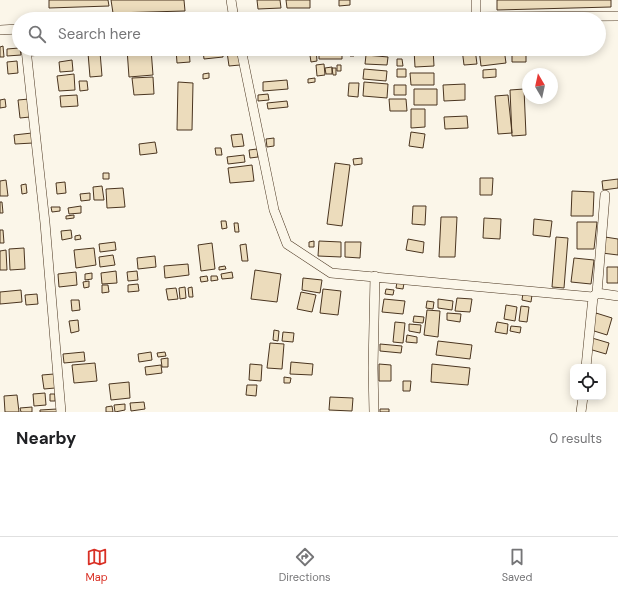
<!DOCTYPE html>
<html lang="en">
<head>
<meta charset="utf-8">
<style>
	body { margin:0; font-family:"DM Sans",sans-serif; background:#f2f2f2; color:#202124 }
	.controls { position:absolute; right:12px; bottom:12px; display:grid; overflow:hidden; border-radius:8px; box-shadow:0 2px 10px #0003 }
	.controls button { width:36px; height:36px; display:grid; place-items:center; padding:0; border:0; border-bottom:1px solid #e0e0e0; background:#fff; color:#202124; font:20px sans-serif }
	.compass { position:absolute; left:522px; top:68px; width:36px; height:36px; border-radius:50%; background:#fff; box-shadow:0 2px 10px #0003; rotate:351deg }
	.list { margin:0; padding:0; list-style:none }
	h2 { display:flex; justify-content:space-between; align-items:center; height:52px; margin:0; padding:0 16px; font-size:17px }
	h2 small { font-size:13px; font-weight:400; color:#757577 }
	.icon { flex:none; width:22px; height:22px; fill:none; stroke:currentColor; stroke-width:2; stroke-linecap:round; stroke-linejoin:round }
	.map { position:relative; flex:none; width:618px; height:412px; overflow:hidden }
	.search { position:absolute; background:#fff; box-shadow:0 2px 10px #0003; left:12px; right:12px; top:12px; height:44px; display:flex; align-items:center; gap:10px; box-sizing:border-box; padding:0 14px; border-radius:22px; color:#757577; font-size:15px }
	.sheet { height:124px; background:#fff }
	nav { display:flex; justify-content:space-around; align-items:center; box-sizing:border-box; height:56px; border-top:1px solid #e0e0e0; background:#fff; font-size:11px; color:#757577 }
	nav a { display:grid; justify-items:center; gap:2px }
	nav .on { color:#d93025 }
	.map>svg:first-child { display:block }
	.building { fill:#ecdcbc; stroke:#4a3520 }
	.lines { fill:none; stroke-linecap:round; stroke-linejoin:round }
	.minor-casing { stroke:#4a3520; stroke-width:10 }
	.minor { stroke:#fbf6e9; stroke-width:9 }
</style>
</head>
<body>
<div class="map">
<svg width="618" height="412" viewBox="0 0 618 412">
	<rect width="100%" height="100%" fill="#fbf6e9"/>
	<path class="building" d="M49 0H108L109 6 49 8Z
		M111 0H184L185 11 113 13Z
		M257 0H280L281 8 258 9Z
		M286 0H310V8H287Z
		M339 0H350V5L339 6Z
		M497 0H611V7L497 10Z
		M3 46 4 57H0V47Z
		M19 48 20 49 21 55 7 56V49Z
		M30 49H39L40 55 30 56Z
		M45 49H65L66 50 45 53Z
		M75 49H88V50L76 51Z
		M127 49H151L153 75 129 77Z
		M162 49H168L169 52 162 53Z
		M176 49H189L190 62 177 63Z
		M223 49V57L204 59 203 51Z
		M309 49H316L317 61 311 62Z
		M319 49H342V59H319Z
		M414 49H433L434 66 415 67Z
		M462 49H475L477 64 464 65Z
		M479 49H504L506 63 481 66Z
		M512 49H526V62H512Z
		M238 50 240 65 229 66 227 52Z
		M354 51V56H350L349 52Z
		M100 52 102 76 90 77 88 53Z
		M366 55 388 57 387 65 365 64Z
		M397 59H402L403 66H397Z
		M72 60 73 71 60 72 59 62Z
		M17 61 18 73 8 74 7 62Z
		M324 64 325 75 317 76 316 65Z
		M337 65H341V71H337Z
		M332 67V74H326L325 68Z
		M332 68H336V75H333Z
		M364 69 387 71 386 81 363 79Z
		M397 69H406V77H397Z
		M496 69V77L483 78V70Z
		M209 73V78L203 79V74Z
		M410 73H434V85H411Z
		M74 74 75 90 59 91 57 76Z
		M153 77 154 94 134 95 132 78Z
		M315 78V82L308 83V79Z
		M287 80 288 89 263 91V82Z
		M79 81H87L88 90 80 91Z
		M178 82 193 83 192 130H177Z
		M364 82 388 84 387 98 363 96Z
		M349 83H359L358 97 348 96Z
		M465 84V100L444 101 443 85Z
		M394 85H406V95H394Z
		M414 89H437V105H414Z
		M524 89 526 135 512 136 510 90Z
		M268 94 269 100 258 101V95Z
		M77 95 78 106 61 107 60 96Z
		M508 95 512 133 498 134 495 96Z
		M5 99 6 107 0 108V100Z
		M29 99 30 117 20 118 18 100Z
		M389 99H406L407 111H390Z
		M287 101 288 107 268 109 267 103Z
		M411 109H425V127L411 128Z
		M467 116 468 128 445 129 444 117Z
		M411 132 425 134 423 148 409 146Z
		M32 133 33 143 15 144 14 135Z
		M242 134 244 146 233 147 231 135Z
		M274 138V146L267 147 266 139Z
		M155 142 157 153 140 155 139 144Z
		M215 148H221L222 155H216Z
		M257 149 258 157 250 158 249 150Z
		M244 155 245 162 228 164 227 157Z
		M362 158V164L354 165 353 159Z
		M335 163 350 165 342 226 327 224Z
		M252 165 254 181 230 183 228 168Z
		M103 173H109V179H103Z
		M480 178H493L492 195H480Z
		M618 179V188L603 190 602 181Z
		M6 180 8 196H0V181Z
		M65 182 66 193 57 194 56 183Z
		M26 184 27 193 22 194 21 185Z
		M102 186 104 200H94L93 187Z
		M123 188 125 207 107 208 106 189Z
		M572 191 594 192 593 216H571Z
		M90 193V200L81 201 80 194Z
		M0 202H2L3 213H0Z
		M81 206V213L69 214 68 208Z
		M413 206H426L425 225 412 224Z
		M51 207H60V211L52 212Z
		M74 215V218L66 219V216Z
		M441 217H457L455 257H439Z
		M484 218 501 219 500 239 483 238Z
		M534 219 552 221 550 237 533 235Z
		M221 221H226L227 228 222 229Z
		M577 222H597L594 249H577Z
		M234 223H238L239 232H235Z
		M0 230H3L4 243H0Z
		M71 230 72 238 62 240 61 231Z
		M80 235 81 239 75 240V236Z
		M556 237 568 238 564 288 552 287Z
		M605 237 618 239V255L602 253Z
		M408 239 424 242 423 253 406 250Z
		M314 241V247H309V242Z
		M319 241 341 242V257L318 256Z
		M115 242 116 250 100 252 99 244Z
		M345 242H361L360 258 345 257Z
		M212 243 215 269 201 271 198 245Z
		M246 244 248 261H242L240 245Z
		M24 248 25 269 10 270 9 249Z
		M94 248 96 265 76 268 74 250Z
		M6 250 7 270H0V251Z
		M113 255 115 265 100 267 99 257Z
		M155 256 156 267 138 269 137 258Z
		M574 258 594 260 591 284 571 282Z
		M188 264 189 275 165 278 164 266Z
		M225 266 226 269 219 270V267Z
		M607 267H618V283H607Z
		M255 270 281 274 277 302 251 299Z
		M116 271 117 283 102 284 101 273Z
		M137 271 138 280 128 281 127 272Z
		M76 272 77 285 59 287 58 274Z
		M232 272 233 278 222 279 221 274Z
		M92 273V279L85 280V274Z
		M207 276 208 281 201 282 200 277Z
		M211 276H217L218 280 211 281Z
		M303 278 322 280 320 293 302 290Z
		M89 281V287L84 288 83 282Z
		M397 282 404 283 403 289 396 288Z
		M138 284 139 291 128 292V285Z
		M102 285H108L109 292 102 293Z
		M185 287 186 298 180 299 179 288Z
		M192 287 193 297H189L188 288Z
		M176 288 178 299 168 300 166 289Z
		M323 289 341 291 338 315 320 313Z
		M386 289 394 290 393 295 385 294Z
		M21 290 22 302 0 304V292Z
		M301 292 316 295 312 312 297 309Z
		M523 293 532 295 531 302 522 300Z
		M37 294 38 304 26 305 25 295Z
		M457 298 472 299 470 312 455 311Z
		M384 299 405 301 403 314 382 312Z
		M438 299 453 301 452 310 438 308Z
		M71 300H79L80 310 72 311Z
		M427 301 434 302 433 309 426 308Z
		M506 305 517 307 515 321 504 319Z
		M521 306 529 307 527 322 519 321Z
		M427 310 440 311 438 337 424 335Z
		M447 313 461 314 460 322 447 320Z
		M596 313 612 318 607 335 591 330Z
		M414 316 424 317 423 323 413 322Z
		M78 320 79 331 71 333 69 321Z
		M395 322 405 323 403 343 393 342Z
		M497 322 508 324 507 334 495 332Z
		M409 324 421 325 420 333 409 331Z
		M511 326 521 327 520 333 510 331Z
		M274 330 279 331 278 341 273 340Z
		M283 332 294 333 293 342 282 341Z
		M407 335 417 337V343L406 342Z
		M592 338 609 343 606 354 589 349Z
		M438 341 472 345 470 359 436 355Z
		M270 343 284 344 282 369 267 368Z
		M380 344 402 346 401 353 380 351Z
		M84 352 85 361 64 363 63 354Z
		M151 352 152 360 139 362 138 354Z
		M165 352 166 356 158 357 157 353Z
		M168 358V367H162L161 359Z
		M291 362 313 364 312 375 290 374Z
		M95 363 97 381 74 383 72 365Z
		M250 364 262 365 261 381 249 380Z
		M379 364 391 365V381H379Z
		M432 364 470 368 468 385 431 382Z
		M161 365 162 373 146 375 145 367Z
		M54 374 55 388 44 389 42 375Z
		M284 377 291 378 290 383H284Z
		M403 381H411L410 391H403Z
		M129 382 130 398 111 400 109 384Z
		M247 385H257L256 396 246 395Z
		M45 393 46 405 34 406 33 394Z
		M50 394H55V401H50Z
		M17 395 19 412H5L4 396Z
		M330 397 353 398 352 411 329 410Z
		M144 402 145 409 131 411 130 403Z
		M125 404V410L115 412 114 405Z
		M112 406 113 412H106V407Z
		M32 407V412H21L20 408Z
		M57 409V412H40V410Z
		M380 409H389V412H380Z"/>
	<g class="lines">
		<g class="minor-casing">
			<path id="minor" d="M231 0 234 19
				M476 17V0
				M221 19 618 16
				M0 30 19 29
				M26 49 45 223 61 412
				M241 49 274 210 287 244 331 273 593 297 597 293 618 296
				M597 293 605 195
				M586 367 593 297
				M374 412 373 368 375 276
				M581 412 583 397"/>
		</g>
		<use href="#minor" class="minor"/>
	</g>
</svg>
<div class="controls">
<button><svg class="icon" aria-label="locate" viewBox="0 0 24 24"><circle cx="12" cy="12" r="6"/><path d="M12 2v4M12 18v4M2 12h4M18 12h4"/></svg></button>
</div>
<svg class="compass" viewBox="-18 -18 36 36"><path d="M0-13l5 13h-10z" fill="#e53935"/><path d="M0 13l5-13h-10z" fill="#757577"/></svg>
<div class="search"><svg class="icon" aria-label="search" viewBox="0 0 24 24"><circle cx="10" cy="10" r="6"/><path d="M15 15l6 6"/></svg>Search here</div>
</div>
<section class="sheet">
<h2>Nearby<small>0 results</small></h2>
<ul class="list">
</ul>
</section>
<nav>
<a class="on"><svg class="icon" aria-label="map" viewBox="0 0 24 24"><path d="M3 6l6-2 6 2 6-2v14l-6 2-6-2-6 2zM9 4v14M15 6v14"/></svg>Map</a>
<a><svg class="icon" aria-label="directions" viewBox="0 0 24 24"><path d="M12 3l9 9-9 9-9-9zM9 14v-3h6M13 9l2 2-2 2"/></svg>Directions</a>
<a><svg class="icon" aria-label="saved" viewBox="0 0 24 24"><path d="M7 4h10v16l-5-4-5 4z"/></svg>Saved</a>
</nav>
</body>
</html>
